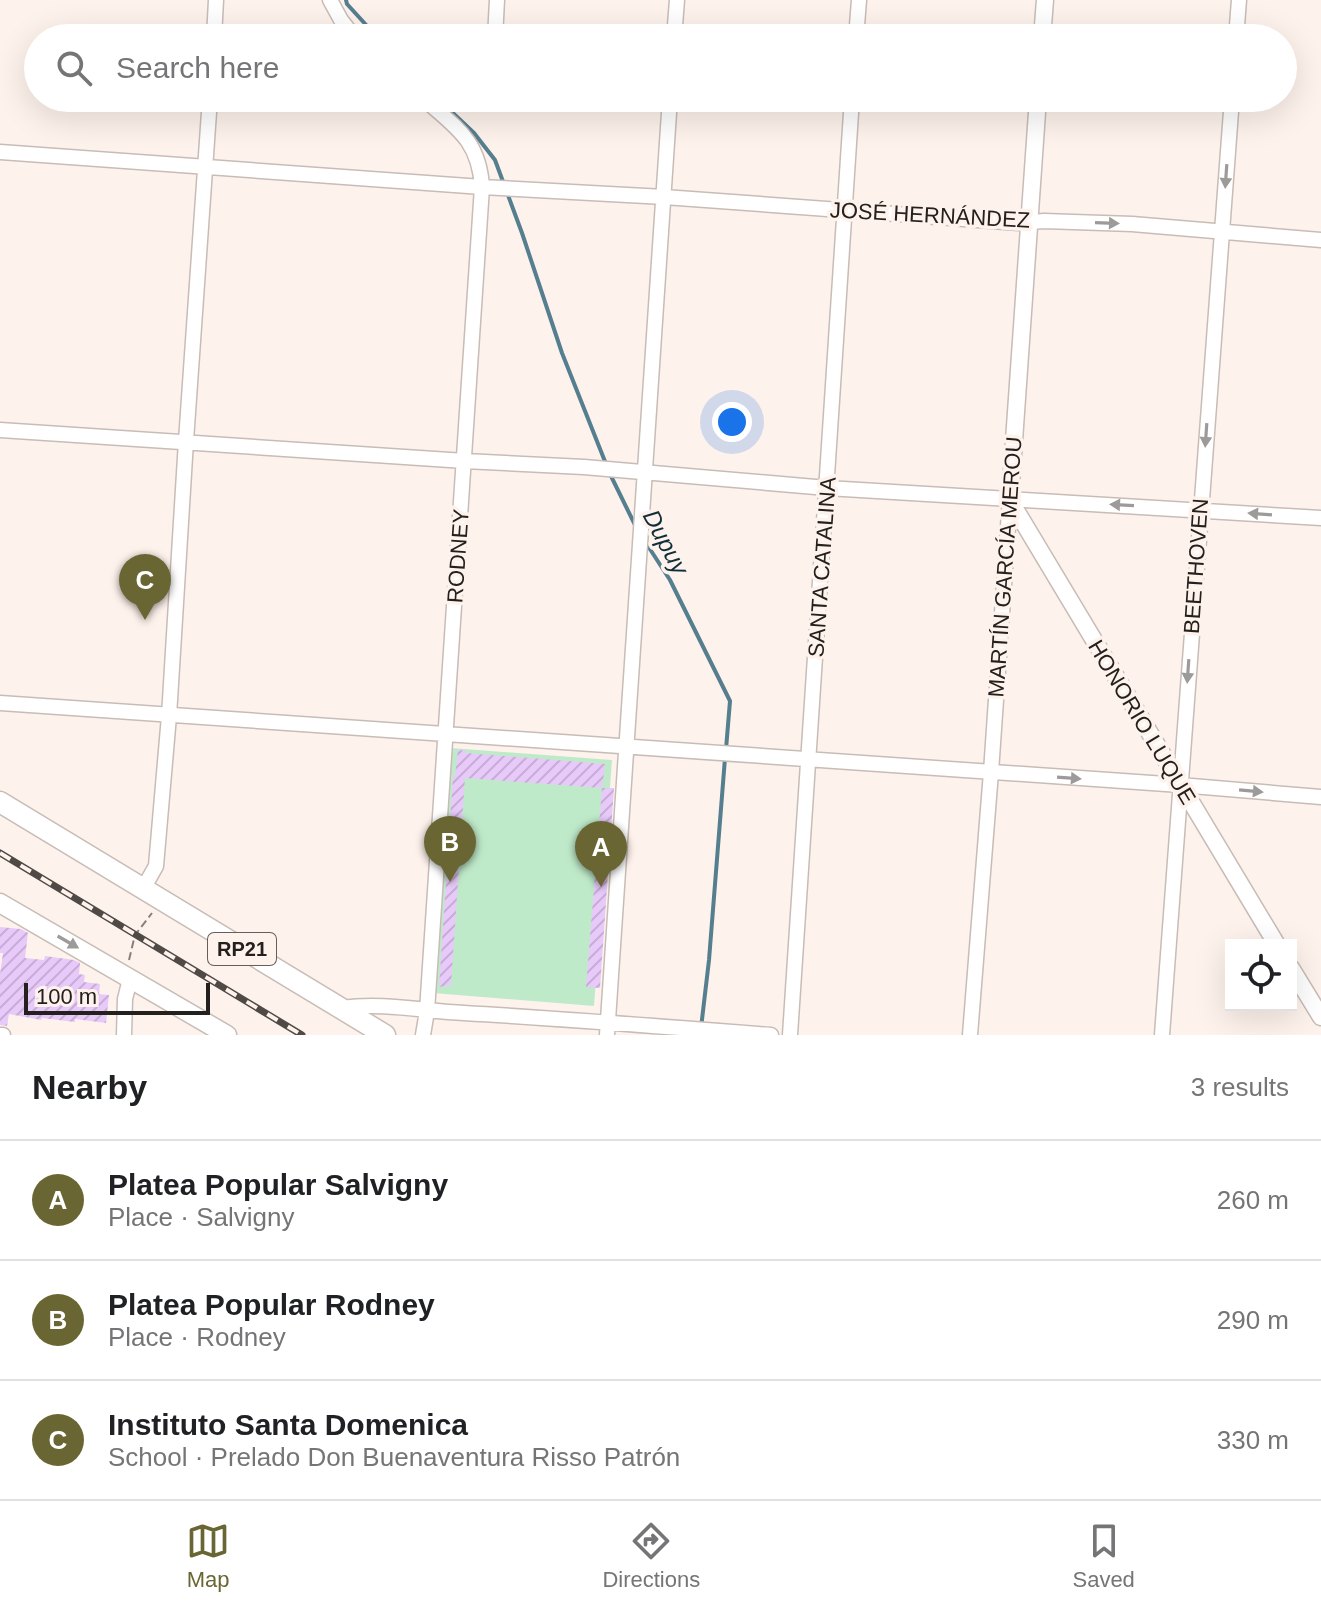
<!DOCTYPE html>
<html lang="en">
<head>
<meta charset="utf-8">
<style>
	body { margin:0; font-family:Arial,sans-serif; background:#f6f6f6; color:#202124 }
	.controls { position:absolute; right:24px; bottom:24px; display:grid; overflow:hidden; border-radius:0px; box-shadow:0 8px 32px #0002 }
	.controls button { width:72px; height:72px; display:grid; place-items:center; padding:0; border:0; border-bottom:2px solid #e0e0e0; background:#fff; color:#202124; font:40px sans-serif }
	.scale { position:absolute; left:24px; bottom:20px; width:186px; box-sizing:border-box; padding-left:8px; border:4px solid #24201e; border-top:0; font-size:22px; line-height:28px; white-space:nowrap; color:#24201e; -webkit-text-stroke:6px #fef2ec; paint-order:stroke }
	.you { position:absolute; left:732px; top:422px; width:28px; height:28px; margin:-20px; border:6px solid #fff; border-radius:50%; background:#1a73e8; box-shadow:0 0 0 12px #1a73e833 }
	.badge { display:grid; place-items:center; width:52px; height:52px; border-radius:50%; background:#696633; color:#fff; font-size:26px; font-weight:700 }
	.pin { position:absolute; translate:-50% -66px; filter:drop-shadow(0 2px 4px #0008) }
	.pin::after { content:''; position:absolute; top:42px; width:28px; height:24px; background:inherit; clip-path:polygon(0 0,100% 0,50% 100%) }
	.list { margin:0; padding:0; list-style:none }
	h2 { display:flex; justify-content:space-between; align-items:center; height:104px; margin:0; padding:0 32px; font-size:34px }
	h2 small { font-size:26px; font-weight:400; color:#757577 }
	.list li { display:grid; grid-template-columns:52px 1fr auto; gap:24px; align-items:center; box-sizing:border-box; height:120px; padding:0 32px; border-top:2px solid #e0e0e0 }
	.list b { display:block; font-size:30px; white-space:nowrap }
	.list p { margin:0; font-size:26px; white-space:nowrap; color:#757577 }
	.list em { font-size:26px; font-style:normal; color:#757577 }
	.icon { flex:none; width:44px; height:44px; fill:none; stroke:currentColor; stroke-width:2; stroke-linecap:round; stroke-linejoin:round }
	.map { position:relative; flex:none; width:1321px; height:1035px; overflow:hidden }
	.search { position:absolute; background:#fff; box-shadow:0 8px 32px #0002; left:24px; right:24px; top:24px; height:88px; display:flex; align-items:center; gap:20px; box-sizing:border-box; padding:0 28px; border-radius:44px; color:#757577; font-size:30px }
	.sheet { height:464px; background:#fff }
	nav { display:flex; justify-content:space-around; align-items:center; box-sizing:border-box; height:112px; border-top:2px solid #e0e0e0; background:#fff; font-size:22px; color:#757577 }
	nav a { display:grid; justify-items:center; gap:4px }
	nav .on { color:#696633 }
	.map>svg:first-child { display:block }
	.grass { fill:#bfeaca }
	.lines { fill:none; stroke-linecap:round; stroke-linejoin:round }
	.stream { stroke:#557e8f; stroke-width:4 }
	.building { fill:url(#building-hatch) }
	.minor-casing { stroke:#c8bcb7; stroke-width:17 }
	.tertiary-casing { stroke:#c8bcb7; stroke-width:19 }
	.secondary-casing { stroke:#c8bcb7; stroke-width:21 }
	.primary-casing { stroke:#c8bcb7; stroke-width:23 }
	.path { stroke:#87807c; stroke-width:2; stroke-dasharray:8 4; stroke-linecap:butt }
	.minor { stroke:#fff; stroke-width:14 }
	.tertiary { stroke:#fff; stroke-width:16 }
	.secondary { stroke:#fff; stroke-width:18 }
	.primary { stroke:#fff; stroke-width:20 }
	.rail-casing { stroke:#504a47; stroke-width:7 }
	.rail { stroke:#fef2ec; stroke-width:4; stroke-dasharray:12; stroke-linecap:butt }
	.oneway { fill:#9c9b9a }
	.labels { text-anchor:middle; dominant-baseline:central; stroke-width:7; stroke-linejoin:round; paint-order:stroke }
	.shield { fill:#fef2ec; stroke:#655f5c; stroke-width:2 }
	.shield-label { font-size:20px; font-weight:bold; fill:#24201e }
	.street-label { font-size:22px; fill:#24201e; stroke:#fef2ec }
	.water-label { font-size:24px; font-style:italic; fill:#102e39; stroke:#fef2ec }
</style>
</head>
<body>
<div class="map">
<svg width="1321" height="1035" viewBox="0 0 1321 1035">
	<defs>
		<pattern id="building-hatch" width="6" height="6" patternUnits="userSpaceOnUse" patternTransform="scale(2)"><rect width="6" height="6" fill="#e8cafa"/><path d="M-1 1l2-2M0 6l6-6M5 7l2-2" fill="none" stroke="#c7add6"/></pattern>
	</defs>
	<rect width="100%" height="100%" fill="#fef2ec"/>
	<path class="grass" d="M451 748 612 760 594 1006 433 993Z"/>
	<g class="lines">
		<path class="stream" d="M346 0 347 4 378 38
			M437 98 474 133 495 160 522 233 562 353 606 464
			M609 472 637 529
			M646 543 670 580 730 701 726 749
			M701 1028 709 960 725 758"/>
	</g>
	<path class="building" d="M458 750 467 751 466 753 605 764 602 788 465 778 451 985 439 987 453 776 455 777Z
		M602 788H614L600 988 586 987Z
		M0 927 21 929 28 933 25 958 44 960 45 956 74 960 80 963 79 974 85 975 84 982 100 984 99 994 109 995 106 1023 75 1019V1022L42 1018 41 1020 9 1014 7 1026 0 1025V974L3 953H0Z"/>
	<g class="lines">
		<g class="minor-casing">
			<path id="minor" d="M330 0 341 20 355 38
				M214 38 216 0
				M495 38 497 0
				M674 38 677 0
				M856 38 859 0
				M1236 38 1239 0
				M423 98C455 127 479 139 482 187L427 1011 423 1035
				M493 101V98
				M0 152 482 187 664 197 1019 223 1044 221 1132 224 1321 240
				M0 430 465 461 584 467 827 488 1321 518
				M0 703 1180 785 1321 797
				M143 889 156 866 169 716 186 441 210 98
				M342 1008C382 1002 424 1011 464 1013 567 1019 669 1027 771 1035
				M0 1035H3
				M124 1035 125 999 130 979
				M607 1035 670 98
				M790 1035 852 98
				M970 1035 991 772 1010 498
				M1162 1035 1232 98"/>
		</g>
		<g class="tertiary-casing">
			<path id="tertiary" d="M1042 38 1045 0
				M1038 98 1010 498 1017 512 1277 945
				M1291 968 1321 1017"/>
		</g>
		<g class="secondary-casing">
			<path id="secondary" d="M0 903 227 1035"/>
		</g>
		<g class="primary-casing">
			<path id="primary" d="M0 802 385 1035"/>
		</g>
		<path class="path" d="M129 960 135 935 152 913"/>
		<use href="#minor" class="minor"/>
		<use href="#tertiary" class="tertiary"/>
		<use href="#secondary" class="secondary"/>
		<use href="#primary" class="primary"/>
		<g class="rail-casing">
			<path id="rail" d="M0 853 302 1035"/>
		</g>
		<use href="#rail" class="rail"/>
	</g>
	<defs><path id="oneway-solid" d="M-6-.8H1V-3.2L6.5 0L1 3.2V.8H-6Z" transform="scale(2)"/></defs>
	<g class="oneway">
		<use href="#oneway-solid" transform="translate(1226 176) rotate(94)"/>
		<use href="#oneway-solid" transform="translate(1107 223) rotate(2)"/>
		<use href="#oneway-solid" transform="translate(1206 435) rotate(94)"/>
		<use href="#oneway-solid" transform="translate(1122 505) rotate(-177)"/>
		<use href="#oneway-solid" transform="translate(1260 514) rotate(-176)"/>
		<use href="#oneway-solid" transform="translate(1188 671) rotate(94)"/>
		<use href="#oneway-solid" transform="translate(1069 778) rotate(4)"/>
		<use href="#oneway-solid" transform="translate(1251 791) rotate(5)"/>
		<use href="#oneway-solid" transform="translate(68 942) rotate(30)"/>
	</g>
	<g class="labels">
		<rect class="shield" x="208" y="933" width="68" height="32" rx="6"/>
		<g class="shield-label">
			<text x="242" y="949">RP21</text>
		</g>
		<g class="street-label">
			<text transform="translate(930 215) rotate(3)">JOSÉ HERNÁNDEZ</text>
			<text transform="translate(458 556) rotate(-86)">RODNEY</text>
			<text transform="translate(1196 566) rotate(-86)">BEETHOVEN</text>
			<text transform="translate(822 567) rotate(-86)">SANTA CATALINA</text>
			<text transform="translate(1005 567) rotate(-86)">MARTÍN GARCÍA MEROU</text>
			<text transform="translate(1142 722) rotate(59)">HONORIO LUQUE</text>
		</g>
		<g class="water-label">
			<text transform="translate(666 542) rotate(62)">Dupuy</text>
		</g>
	</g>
</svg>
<div class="controls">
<button><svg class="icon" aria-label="locate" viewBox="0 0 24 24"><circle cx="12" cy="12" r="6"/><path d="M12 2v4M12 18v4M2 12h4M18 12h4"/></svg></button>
</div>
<div class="scale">100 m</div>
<div class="you"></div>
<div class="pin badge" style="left:601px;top:887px">A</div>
<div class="pin badge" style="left:450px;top:882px">B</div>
<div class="pin badge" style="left:145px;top:620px">C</div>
<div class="search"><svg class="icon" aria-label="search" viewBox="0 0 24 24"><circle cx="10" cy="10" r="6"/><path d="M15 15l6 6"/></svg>Search here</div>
</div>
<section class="sheet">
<h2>Nearby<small>3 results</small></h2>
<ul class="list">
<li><span class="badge">A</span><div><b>Platea Popular Salvigny</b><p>Place · Salvigny</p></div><em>260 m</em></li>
<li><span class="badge">B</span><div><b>Platea Popular Rodney</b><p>Place · Rodney</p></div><em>290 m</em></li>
<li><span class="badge">C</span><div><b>Instituto Santa Domenica</b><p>School · Prelado Don Buenaventura Risso Patrón</p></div><em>330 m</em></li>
</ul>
</section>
<nav>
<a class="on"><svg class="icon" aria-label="map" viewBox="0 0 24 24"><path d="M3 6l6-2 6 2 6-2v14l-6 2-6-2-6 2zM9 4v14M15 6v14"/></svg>Map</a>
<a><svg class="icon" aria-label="directions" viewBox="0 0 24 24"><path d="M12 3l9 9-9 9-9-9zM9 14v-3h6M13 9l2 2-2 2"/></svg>Directions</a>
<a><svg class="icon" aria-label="saved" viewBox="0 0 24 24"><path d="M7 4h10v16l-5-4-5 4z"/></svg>Saved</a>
</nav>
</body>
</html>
